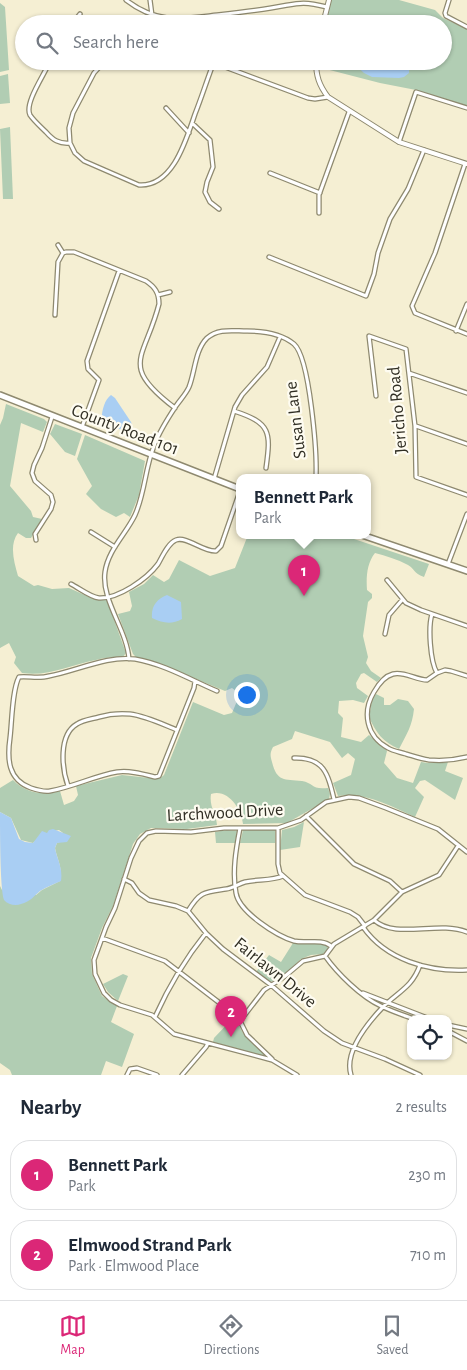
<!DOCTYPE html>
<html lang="en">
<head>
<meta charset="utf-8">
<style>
	body { margin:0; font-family:"Alegreya Sans",sans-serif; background:#f2f2f3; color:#1f2937 }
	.controls { position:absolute; right:15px; bottom:15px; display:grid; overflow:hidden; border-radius:10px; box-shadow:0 1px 4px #0004 }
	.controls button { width:45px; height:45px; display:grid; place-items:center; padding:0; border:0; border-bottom:1px solid #e0e1e3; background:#fff; color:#1f2937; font:25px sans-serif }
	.you { position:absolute; left:246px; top:694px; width:18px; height:18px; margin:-12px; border:4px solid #fff; border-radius:50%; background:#1a73e8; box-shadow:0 0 0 8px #1a73e833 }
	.badge { display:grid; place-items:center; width:32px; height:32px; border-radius:50%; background:#db2777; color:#fff; font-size:16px; font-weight:700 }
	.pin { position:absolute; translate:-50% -41px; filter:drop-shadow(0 1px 2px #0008) }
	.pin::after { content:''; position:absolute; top:26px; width:18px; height:15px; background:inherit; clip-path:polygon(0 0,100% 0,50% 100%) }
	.popup { position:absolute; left:236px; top:474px; width:135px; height:65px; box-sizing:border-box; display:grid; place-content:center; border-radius:10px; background:#fff; filter:drop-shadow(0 1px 4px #0005); font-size:16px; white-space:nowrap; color:#747a83 }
	.popup b { font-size:19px; color:#1f2937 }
	.popup::after { content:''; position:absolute; left:50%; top:100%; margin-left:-10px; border:10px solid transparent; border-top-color:#fff }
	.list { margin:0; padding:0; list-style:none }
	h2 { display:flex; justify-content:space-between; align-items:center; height:65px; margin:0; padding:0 20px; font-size:21px }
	h2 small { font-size:16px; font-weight:400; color:#747a83 }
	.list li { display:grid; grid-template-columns:32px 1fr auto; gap:15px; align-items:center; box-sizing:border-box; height:70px; margin:0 10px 10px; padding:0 10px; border:1px solid #e0e1e3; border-radius:20px }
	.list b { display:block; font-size:19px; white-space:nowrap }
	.list p { margin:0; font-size:16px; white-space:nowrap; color:#747a83 }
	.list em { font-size:16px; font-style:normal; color:#747a83 }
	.icon { flex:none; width:28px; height:28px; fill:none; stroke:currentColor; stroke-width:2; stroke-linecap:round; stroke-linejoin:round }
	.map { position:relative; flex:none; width:467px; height:1075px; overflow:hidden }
	.search { position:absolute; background:#fff; box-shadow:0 1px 4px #0004; left:15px; right:15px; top:15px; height:55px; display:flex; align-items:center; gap:12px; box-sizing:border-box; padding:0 18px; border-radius:28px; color:#747a83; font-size:19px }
	.sheet { height:225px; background:#fff }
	nav { display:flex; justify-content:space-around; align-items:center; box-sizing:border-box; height:70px; border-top:1px solid #e0e1e3; background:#fff; font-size:14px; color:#747a83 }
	nav a { display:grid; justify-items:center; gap:2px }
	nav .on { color:#db2777 }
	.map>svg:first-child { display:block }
	.green { fill:#b1cdb3 }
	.water { fill:#a9cef3 }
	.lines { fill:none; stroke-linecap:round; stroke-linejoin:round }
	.minor-casing { stroke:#8e896f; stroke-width:5.5 }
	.tertiary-casing { stroke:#8e896f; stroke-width:6 }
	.primary-casing { stroke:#8e896f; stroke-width:8 }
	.minor { stroke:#fff; stroke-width:3 }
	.tertiary { stroke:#fff; stroke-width:4 }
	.primary { stroke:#fff; stroke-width:5 }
	.labels { text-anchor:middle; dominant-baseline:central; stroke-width:4.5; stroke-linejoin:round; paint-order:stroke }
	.street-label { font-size:18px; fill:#302e23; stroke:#fefcf1 }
</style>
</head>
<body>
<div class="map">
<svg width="467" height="1075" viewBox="0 0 467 1075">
	<rect width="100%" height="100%" fill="#f5efd3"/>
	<path class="green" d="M331 0H399L435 10 443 18 467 29V106L416 90 380 83 318 67V61H443V24H325Z
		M0 3 5 7 9 70 0 72Z
		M8 74 10 103 0 104V76Z
		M10 127 13 199H3L0 129Z
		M6 404 44 419 47 422 43 432 21 423 10 486 31 511 33 517 42 519 31 538H26L18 533C9 545 14 562 18 576L34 586 38 585 52 589 69 588 96 600H107L126 653 123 657C114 657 105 657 96 660 70 665 48 677 22 673L14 663 16 657 9 643 0 648V425L3 418Z
		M55 424 82 434 75 456 65 452 50 434Z
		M85 435 145 461 139 495 130 517 124 513 116 517 101 509 86 494 92 486 77 459Z
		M248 535H342L429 564 424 577C413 573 415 569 408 565 397 559 386 556 375 553 367 563 366 577 367 590L372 594V598L368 602 363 636 368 657 366 663 371 671 381 678 377 682 364 673 361 674 356 683 357 688 368 696 364 703 353 700 339 701 338 713 343 718 341 737 361 742 369 735 387 751 384 763 397 778 413 783 421 762 428 763 448 762 445 771 463 778 455 800 425 780 420 781 415 788 424 797 415 817C390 806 366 792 338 796L333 783 351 775 355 759 348 753 342 758 330 742 295 731 292 739 273 747C270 753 270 755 272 762 277 782 284 779 302 781 314 783 311 790 328 788L330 794 329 799 287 823 243 824C242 810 228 788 211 794 209 807 216 813 217 825L187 829 151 828 140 834 133 844 113 906 102 928 91 958 92 974 102 996 117 1006 111 1022 134 1034 122 1067 106 1061 101 1075H12L10 1070 0 1063V886L2 890 36 895 42 890 60 881C63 868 57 859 55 848L57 843 62 841 63 833 59 830C48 832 41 836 33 843L21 840 11 818 0 812V788L13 780C26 793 43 796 60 791L64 805 74 801 78 795 76 786 122 775 159 779 164 775 193 702 224 715 232 713 240 694 232 688 225 691 157 663 136 657 133 654 118 614 130 611 132 606 129 592 144 584 153 575 164 582 169 579 179 560 210 576 235 568Z
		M376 694 384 698V705H390L398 699 408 701 414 709C412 727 407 733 399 749 383 742 376 733 369 717L372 700Z
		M304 822 300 847 280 850 282 830 294 827Z
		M227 830 237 831 235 843H216L215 832Z
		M243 830H275V843H240Z
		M293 943 321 944 327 946 328 948 323 954 311 955 301 959 285 974 271 982 256 972 269 955 281 962Z
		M123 974 128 976 118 1001 108 992 103 984Z
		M234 1017 243 1033 267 1057 213 1042 214 1038Z"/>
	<path class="water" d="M351 61H363L369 69H387L388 67 377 61H394L409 70V73L404 77 399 78 372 77 364 73Z
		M111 395 115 398 131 422 132 425 129 430 118 429 102 422C101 413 104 400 111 395Z
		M167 595 181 602 182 619C171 625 163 623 152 618 151 606 157 599 167 595Z
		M0 812 11 818 19 839 25 842 33 843 42 831 47 833 49 830 53 829 71 836 67 842 57 843 55 848C57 859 63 868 61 881 54 884 46 887 40 891 34 896 30 902 21 904 16 906 8 905 4 900 0 889 0 829 0 812Z"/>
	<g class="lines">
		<g class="minor-casing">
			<path id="minor" d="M126 0C157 24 181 19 217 15 235 13 253 11 271 8 298 4 299 0 327 7
				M150 0 152 15
				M449 0 445 13 446 16 467 27
				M72 24 80 14
				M50 61C45 74 24 103 30 115 34 121 41 127 46 132 53 140 59 144 70 143
				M105 61 94 73 73 113 69 128 70 143 75 153 84 161 139 185C173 187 186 140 195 114 201 99 206 83 212 67L217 64 308 98 315 99 328 97
				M166 108 189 133
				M192 123 210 140 213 167 207 182 205 192 210 202 219 209
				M399 142 416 92 467 108
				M465 164 435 253 412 306 415 313 467 334
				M270 173 320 193
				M319 213V195L349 112
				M58 245 63 253
				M63 253 66 252H74L146 281C155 287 159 293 159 304 145 359 118 365 175 408
				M269 257 366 296 374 274 378 253 390 219 408 189 424 150
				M158 295 170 292
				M55 315 58 262 63 253
				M456 331 467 304
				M409 373 467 393
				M376 396 369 336 406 349 415 426 416 477 467 495
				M234 411C271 423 271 432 266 468
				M416 426 467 444
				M82 427 99 380 88 369 87 361 119 271
				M214 479 235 407 242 395 267 367 280 337
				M91 532 115 547
				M36 540 35 534 51 509 53 502 51 495 35 481 32 473 34 465 42 448 52 417
				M448 564 467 514
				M387 580 406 603 421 610 467 626
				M71 584C79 588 90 597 99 598 118 599 147 579 158 564 162 557 168 543 176 540 187 536 203 552 216 551L221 546 240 491
				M432 614C428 627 430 661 437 673
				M385 634 389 615 402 600
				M129 659C127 630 101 600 105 572 108 550 126 534 135 515 145 493 145 468 154 446 159 432 168 418 176 406 180 400 186 394 189 387 195 372 195 350 207 338 218 328 233 331 247 331 262 331 282 334 294 344 310 358 317 454 316 477
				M467 676 451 671 445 670 437 673 427 680C416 680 404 671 393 674 385 676 378 685 374 692 362 712 366 736 388 748 393 751 400 752 406 754 413 756 421 759 429 760 441 761 455 760 467 757
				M195 681 194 688 159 776 155 777C143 774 129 770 117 772 94 776 73 787 50 791 44 792 37 790 31 788 8 780 7 759 10 738 12 722 12 690 19 677 29 676 39 679 49 676 76 671 108 655 135 659 164 664 191 680 217 691
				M294 758C324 757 328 774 334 799
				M68 786C62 769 58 735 77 724 83 720 92 719 99 717 109 714 119 713 130 714 146 716 162 724 177 730
				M306 816 354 864 390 881 402 892
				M240 828C236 849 232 872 236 893 239 912 277 936 294 941 306 944 321 938 331 946
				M278 828V864L280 873 305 895 350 912 358 917 365 926
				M124 879 132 883 139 893 149 900 176 906 188 911 206 933 223 949 271 985 324 1031 342 1043 385 1059 420 1075
				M188 911C200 891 205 892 226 889 233 888 238 884 245 882 258 879 271 881 283 876
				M374 920C396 940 438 920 467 932
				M363 927C386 960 429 972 467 970
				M102 938 165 961 234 1014 240 1021 247 1035 272 1059
				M325 956C337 973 361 997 381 1006 391 1011 403 1015 414 1019
				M363 993 430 1019
				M155 1017C169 986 185 959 206 933
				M240 1021 264 990 284 977 303 961 325 956 334 944 374 920 402 892 439 875 458 846
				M448 1025 467 1029
				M448 1031 467 1041
				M127 1075 130 1069 137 1068 157 1075
				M182 1075 206 1047 208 1043
				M297 1075 272 1060 174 1034 152 1015 120 1005 111 1000 104 993 95 974 94 960 106 927 115 908 131 858 139 841 147 833 156 831 191 832 224 828H278L301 820 326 802 349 797 359 798 386 808 438 829 467 852
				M351 1075C344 1052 367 1024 382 1008 397 992 412 988 420 965"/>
		</g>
		<g class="tertiary-casing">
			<path id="tertiary" d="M323 24 329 0
				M316 61C316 76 319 85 328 97L399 142 467 164"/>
		</g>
		<g class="primary-casing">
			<path id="primary" d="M0 395 240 489
				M362 535 467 571"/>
		</g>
		<use href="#minor" class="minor"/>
		<use href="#tertiary" class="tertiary"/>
		<use href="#primary" class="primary"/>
	</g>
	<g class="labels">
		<g class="street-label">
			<text transform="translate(398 410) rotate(-95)">Jericho Road</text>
			<text transform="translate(296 420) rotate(-97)">Susan Lane</text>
			<text transform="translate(125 430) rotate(21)">County Road 101</text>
			<text transform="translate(225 813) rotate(-3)">Larchwood Drive</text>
			<text transform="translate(275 973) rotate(39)">Fairlawn Drive</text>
		</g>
	</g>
</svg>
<div class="controls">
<button><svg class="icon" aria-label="locate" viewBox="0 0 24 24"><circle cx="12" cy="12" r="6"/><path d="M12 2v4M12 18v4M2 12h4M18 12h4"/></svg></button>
</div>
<div class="you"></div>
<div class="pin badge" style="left:304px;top:596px">1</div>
<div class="popup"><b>Bennett Park</b>Park</div>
<div class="pin badge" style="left:231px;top:1037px">2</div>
<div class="search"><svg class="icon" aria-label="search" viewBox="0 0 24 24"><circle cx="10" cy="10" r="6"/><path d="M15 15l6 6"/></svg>Search here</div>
</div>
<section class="sheet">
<h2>Nearby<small>2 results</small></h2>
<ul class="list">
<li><span class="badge">1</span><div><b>Bennett Park</b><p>Park</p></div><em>230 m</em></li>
<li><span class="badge">2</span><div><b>Elmwood Strand Park</b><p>Park · Elmwood Place</p></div><em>710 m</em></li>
</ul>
</section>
<nav>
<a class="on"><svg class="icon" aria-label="map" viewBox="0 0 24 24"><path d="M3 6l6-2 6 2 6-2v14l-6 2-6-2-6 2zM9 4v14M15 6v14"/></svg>Map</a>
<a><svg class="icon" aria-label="directions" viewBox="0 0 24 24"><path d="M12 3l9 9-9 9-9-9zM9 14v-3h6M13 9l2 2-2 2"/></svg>Directions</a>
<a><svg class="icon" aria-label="saved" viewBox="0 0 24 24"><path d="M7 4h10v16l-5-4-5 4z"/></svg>Saved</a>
</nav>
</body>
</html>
